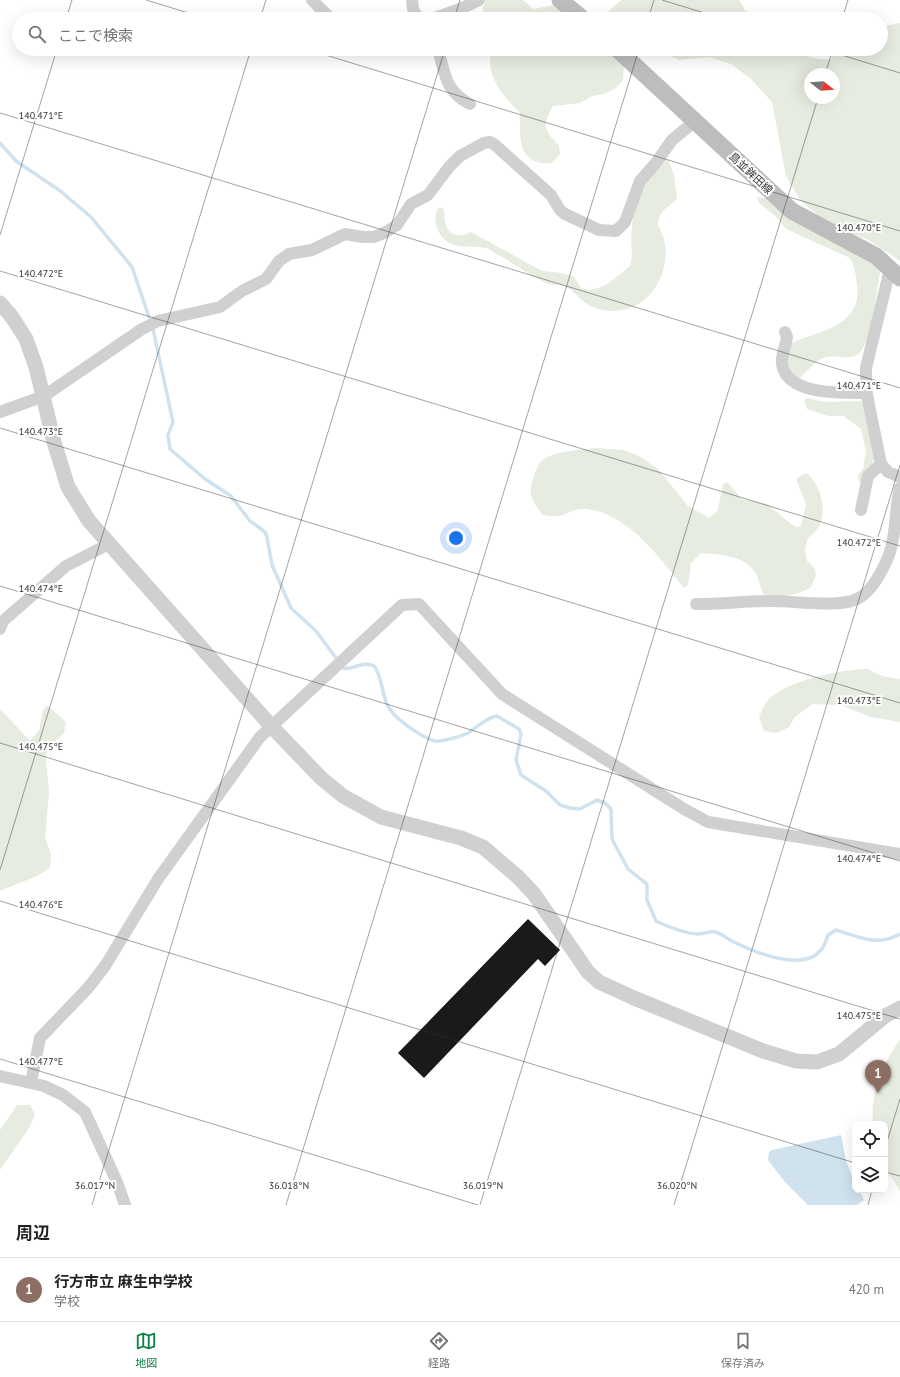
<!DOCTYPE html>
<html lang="ja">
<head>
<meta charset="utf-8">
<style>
	body { margin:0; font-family:"PT Sans","Noto Sans JP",sans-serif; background:#f2f2f2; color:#202124 }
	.controls { position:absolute; right:12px; bottom:12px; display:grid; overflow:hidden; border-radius:8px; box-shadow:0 4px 16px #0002 }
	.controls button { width:36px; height:36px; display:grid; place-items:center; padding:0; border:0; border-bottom:1px solid #e0e0e0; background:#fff; color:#202124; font:20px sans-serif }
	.compass { position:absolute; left:804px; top:68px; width:36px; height:36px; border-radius:50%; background:#fff; box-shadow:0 4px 16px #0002; rotate:107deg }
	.you { position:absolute; left:456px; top:538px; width:14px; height:14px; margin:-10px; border:3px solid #fff; border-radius:50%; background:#1a73e8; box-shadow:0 0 0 6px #1a73e833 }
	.badge { display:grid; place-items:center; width:26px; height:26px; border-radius:50%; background:#0b8043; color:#fff; font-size:13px; font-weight:700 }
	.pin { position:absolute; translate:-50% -33px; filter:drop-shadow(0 1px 2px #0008) }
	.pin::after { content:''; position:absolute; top:21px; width:14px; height:12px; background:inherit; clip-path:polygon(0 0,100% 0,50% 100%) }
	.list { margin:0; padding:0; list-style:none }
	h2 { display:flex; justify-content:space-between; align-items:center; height:52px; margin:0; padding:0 16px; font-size:17px }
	h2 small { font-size:13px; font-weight:400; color:#757577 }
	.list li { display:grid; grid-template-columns:26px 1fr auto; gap:12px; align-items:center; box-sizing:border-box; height:64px; padding:0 16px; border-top:1px solid #e0e0e0 }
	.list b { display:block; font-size:15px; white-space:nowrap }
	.list p { margin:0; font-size:13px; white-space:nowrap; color:#757577 }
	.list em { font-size:13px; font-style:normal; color:#757577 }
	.icon { flex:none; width:22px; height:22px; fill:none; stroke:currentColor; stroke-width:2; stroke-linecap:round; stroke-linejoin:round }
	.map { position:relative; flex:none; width:900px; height:1205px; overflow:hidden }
	.search { position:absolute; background:#fff; box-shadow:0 4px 16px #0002; left:12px; right:12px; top:12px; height:44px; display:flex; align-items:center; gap:10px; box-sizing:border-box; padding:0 14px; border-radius:22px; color:#757577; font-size:15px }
	.sheet { height:116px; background:#fff }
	nav { display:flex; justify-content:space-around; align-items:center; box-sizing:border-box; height:56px; border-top:1px solid #e0e0e0; background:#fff; font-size:11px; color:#757577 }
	nav a { display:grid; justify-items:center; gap:2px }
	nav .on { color:#0b8043 }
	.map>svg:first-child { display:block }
	.green { fill:#e6ecdf; fill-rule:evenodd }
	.water { fill:#cfe2ee }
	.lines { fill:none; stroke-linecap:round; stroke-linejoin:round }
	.stream { stroke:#cfe2ee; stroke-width:3.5 }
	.building { fill:#1a1a1a }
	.minor { stroke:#d0d0d0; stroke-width:12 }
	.tertiary { stroke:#d0d0d0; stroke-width:15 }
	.secondary { stroke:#bdbdbd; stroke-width:17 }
	.ticks { fill:none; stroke:#333; stroke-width:1; stroke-opacity:0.45 }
	.labels { text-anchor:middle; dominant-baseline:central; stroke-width:4; stroke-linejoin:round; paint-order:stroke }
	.street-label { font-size:11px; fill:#333; stroke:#fff }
	.ticks-label { font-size:10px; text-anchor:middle; fill:#333; stroke:#fff; stroke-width:4; stroke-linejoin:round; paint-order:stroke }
</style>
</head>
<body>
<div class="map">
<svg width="900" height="1205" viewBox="0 0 900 1205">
	<rect width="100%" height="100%" fill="#fff"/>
	<path class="green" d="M486 0H523L534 9 553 5 573 19H484L483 7Z
		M621 0H739L750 19H606L607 13Z
		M900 23V261L867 239 831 227 800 200 786 176 772 102 752 80 731 64 709 57 679 60 657 49H790C804 55 816 61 831 59L835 49H881V27ZM810 74H834V98H810Z
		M493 49H610L624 65 623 80 616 88 604 94 592 96 580 103 553 106C543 124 543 130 559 145L560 154 552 163C517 166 520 138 520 113 507 100 489 81 490 61 490 58 492 53 493 49Z
		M663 159 668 160 674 175 677 199C670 205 660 211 658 221 657 227 663 233 664 239 670 265 659 293 635 306 619 313 600 313 586 303 578 298 573 289 564 286 559 284 552 286 546 283 530 276 515 264 499 255 495 253 490 249 486 248 472 245 457 250 445 240 436 232 432 216 439 207L444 209C444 228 450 242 471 232L542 271 563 273 574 277 581 288 589 290 598 288 609 283 630 266 632 255 631 239 633 214 638 191Z
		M757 197 765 198 868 257 881 269C876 286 873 350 855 356 846 359 836 355 827 357 815 359 808 372 798 379H795L786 360 791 343C819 331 863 326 857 285 856 276 855 266 850 258L786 229 775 216 759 203Z
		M808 398 824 402 861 401 866 404 874 458 871 468 862 485 858 480V475L863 469 866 451 861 429 844 416H829L807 409 804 400Z
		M595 448 624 450 641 457 659 470 688 506 709 518 718 510 723 484 728 483 742 499 767 504 791 524 796 527 801 526 806 504 796 479 803 474H808C825 490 830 525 808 538L805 549 807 561 815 569 816 575 811 587C798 595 779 599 764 595 760 588 760 581 756 574 747 556 719 554 701 553L691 563 688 585 684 588C660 558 627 512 585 509 575 508 568 514 558 516 553 516 548 516 543 515 533 503 527 494 533 479 535 474 536 468 539 464 547 451 581 450 595 448Z
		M868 669 882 676 900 679V722L871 717 841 705 812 704 795 717 789 727 777 733 764 731 759 717C762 711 765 702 770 698 793 679 839 670 868 669Z
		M47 705 66 722 64 733 48 748 46 758 49 793 45 837 51 854 50 868 37 876 0 891V709L30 741 39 730 43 710Z
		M900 1040V1191L885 1167V1124H873C870 1095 882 1064 900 1040Z
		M17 1105H30L35 1114 29 1128 0 1170V1130Z"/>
	<path class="water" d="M841 1135 846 1161 855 1183V1190H859L864 1200 857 1205H808L784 1181 768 1160 769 1152 772 1150Z"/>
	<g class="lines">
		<path class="stream" d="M0 143 16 161 59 190 91 217 132 267 149 317
			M153 329 173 422 168 435 170 449 205 479 231 496 250 521 265 532 267 537 272 565 291 608 316 631 336 658
			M343 668C353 671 361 660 374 666 384 679 381 700 392 712 400 722 423 738 435 741 441 742 462 736 468 733 478 727 485 718 497 716L519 729 521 734 516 760 521 775 546 791 560 805 570 808 580 809 597 800 605 803 611 809 612 839 628 869 647 884V900L656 921C669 927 683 933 697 934 703 934 710 931 715 932 723 934 727 939 734 942 754 952 802 972 820 951 825 947 826 940 828 935L836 930C860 937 876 947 900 934"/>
	</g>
	<path class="building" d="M528 919 560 950 545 966 538 959 424 1078 398 1053Z"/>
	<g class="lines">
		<path class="minor" d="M312 0 331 19
			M412 0 413 9 419 19
			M432 19 460 9 479 0
			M438 49C445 74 445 91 470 104
			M890 269 866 368V390L881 464 888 472 900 477
			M785 332 787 337C786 347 781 353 782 364 787 396 843 393 867 393
			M0 412 44 396 142 329 158 321 220 307 242 291 266 279 279 261 289 254 312 250 345 234 363 237H374L384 233 397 225 411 204 428 195 449 167 460 156 484 143 490 142 495 145 551 195 560 210 565 214 599 230 616 231 625 222 640 181 655 164 672 140 695 121
			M861 510 868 476 881 464
			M696 604C722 604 747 601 772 601 794 601 838 608 857 599 870 593 880 575 886 562 897 539 894 512 900 488
			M0 629 3 621 66 566 109 544
			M0 1076 44 1086 63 1095 85 1112 117 1182 125 1205
			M31 1082 40 1038 88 988 105 966 158 879 260 737 402 605 419 604 502 694 684 809 708 822 900 854"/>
		<path class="tertiary" d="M0 303 12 317 26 339 36 367 54 442 68 487 89 521 272 727 321 778 343 796 381 817 461 838 483 847 518 877 534 894 588 972 599 982 634 998 763 1051 796 1061 817 1062 839 1054 885 1016 900 1008"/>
		<path class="secondary" d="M560 0 583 19
			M617 49 792 211 876 256 900 278"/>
	</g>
	<path class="ticks" d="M146 0 208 19M662 0 724 19M66 19 72 0M260 19 266 0M454 19 460 0M648 19 654 0M842 19 848 0M306 49 900 231M822 49 900 73M825 74 833 49M0 113 900 388M0 235 57 49M0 271 900 546M0 428 900 703M0 586 900 861M0 743 900 1019M0 870 251 49M0 901 855 1163M0 1059 478 1205M885 1148 900 1099M885 1172 900 1176M92 1205 445 49M286 1205 639 49M480 1205 818 98M674 1205 900 465M868 1205 872 1190"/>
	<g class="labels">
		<g class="street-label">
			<text transform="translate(751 173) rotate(43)">島並鉾田線</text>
		</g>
	</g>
	<g class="ticks-label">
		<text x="41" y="119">140.471°E</text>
		<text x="859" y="231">140.470°E</text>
		<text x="41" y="277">140.472°E</text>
		<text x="859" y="389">140.471°E</text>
		<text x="41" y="435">140.473°E</text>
		<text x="859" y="546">140.472°E</text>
		<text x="41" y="592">140.474°E</text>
		<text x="859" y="704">140.473°E</text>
		<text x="41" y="750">140.475°E</text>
		<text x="859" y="862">140.474°E</text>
		<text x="41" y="908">140.476°E</text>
		<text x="859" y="1019">140.475°E</text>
		<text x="41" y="1065">140.477°E</text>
		<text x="95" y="1189">36.017°N</text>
		<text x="289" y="1189">36.018°N</text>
		<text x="483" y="1189">36.019°N</text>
		<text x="677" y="1189">36.020°N</text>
	</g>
</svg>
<div class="controls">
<button><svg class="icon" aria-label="locate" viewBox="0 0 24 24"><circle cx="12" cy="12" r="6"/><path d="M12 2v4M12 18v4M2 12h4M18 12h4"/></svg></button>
<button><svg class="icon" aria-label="layers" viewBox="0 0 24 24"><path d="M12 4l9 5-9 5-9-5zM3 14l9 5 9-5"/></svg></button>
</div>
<svg class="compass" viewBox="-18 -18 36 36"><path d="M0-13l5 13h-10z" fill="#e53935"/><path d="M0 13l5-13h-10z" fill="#757577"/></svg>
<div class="you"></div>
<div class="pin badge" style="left:878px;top:1093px;background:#8d6e63">1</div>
<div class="search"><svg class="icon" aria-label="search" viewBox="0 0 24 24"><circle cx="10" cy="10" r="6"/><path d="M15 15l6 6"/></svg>ここで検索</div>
</div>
<section class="sheet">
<h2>周辺<small></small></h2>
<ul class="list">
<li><span class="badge" style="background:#8d6e63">1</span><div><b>行方市立 麻生中学校</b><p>学校</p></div><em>420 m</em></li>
</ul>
</section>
<nav>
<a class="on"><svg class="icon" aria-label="map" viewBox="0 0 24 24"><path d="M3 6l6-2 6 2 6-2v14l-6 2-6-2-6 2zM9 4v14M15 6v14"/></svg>地図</a>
<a><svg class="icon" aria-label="directions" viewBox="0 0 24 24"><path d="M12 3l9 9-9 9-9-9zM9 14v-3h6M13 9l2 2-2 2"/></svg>経路</a>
<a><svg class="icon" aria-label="saved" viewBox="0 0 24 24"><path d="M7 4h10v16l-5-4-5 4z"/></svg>保存済み</a>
</nav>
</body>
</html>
